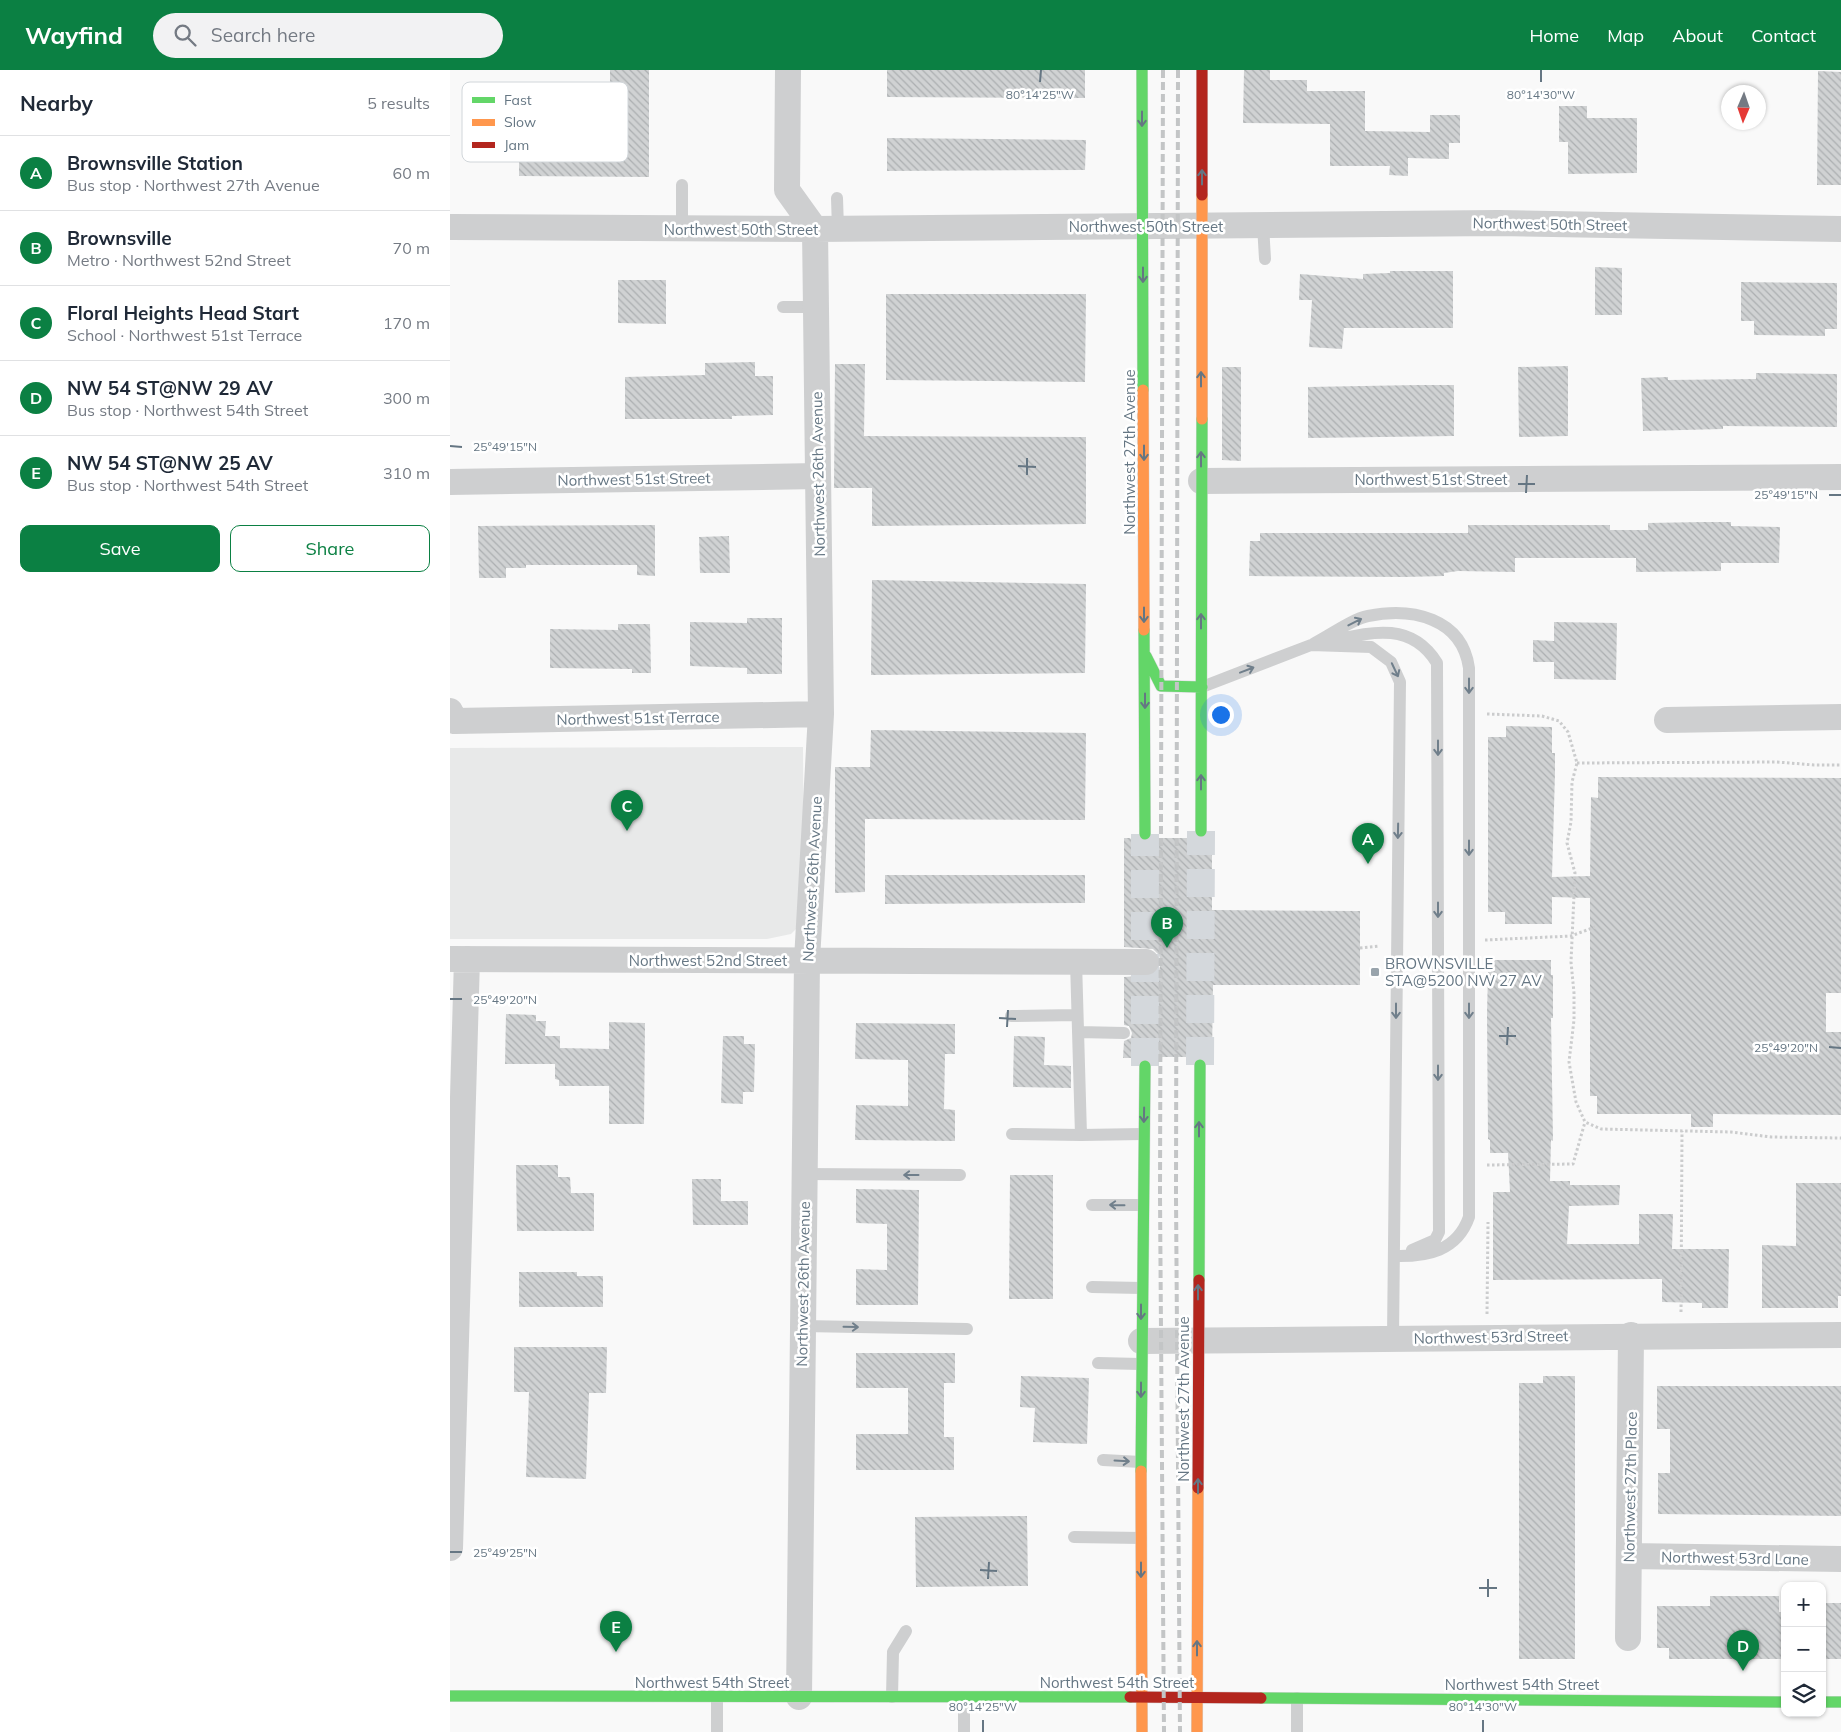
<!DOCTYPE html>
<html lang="en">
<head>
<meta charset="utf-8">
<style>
	body { margin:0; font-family:Mulish,sans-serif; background:#f2f2f3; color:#1f2937 }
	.controls { position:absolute; right:15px; bottom:15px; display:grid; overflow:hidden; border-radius:10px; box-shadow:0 1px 4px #0004 }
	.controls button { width:45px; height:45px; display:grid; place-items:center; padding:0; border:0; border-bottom:1px solid #e0e1e3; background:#fff; color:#1f2937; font:25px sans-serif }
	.compass { position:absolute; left:1271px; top:15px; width:45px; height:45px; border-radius:50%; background:#fff; box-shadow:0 1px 4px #0004; rotate:182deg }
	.you { position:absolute; left:770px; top:644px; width:18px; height:18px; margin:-12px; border:4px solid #fff; border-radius:50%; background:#1a73e8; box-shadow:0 0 0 8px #1a73e833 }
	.badge { display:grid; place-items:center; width:32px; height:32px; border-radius:50%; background:#0b8043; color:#fff; font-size:16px; font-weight:700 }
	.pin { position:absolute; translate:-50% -41px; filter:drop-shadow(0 1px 2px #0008) }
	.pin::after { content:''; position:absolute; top:26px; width:18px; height:15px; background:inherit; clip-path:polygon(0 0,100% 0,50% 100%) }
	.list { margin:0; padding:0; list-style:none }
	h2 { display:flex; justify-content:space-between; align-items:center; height:65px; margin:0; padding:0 20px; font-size:21px }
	h2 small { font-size:16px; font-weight:400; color:#747a83 }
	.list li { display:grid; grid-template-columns:32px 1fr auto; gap:15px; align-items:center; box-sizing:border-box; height:75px; padding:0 20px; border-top:1px solid #e0e1e3 }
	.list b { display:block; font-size:19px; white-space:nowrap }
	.list p { margin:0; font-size:16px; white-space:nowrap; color:#747a83 }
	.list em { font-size:16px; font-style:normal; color:#747a83 }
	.actions { display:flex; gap:10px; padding:15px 20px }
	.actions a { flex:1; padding:11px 0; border:1px solid #0b8043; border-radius:10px; text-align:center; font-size:18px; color:#0b8043 }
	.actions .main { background:#0b8043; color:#fff }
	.icon { flex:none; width:28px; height:28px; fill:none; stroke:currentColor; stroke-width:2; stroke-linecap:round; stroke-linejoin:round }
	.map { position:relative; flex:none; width:1391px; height:1662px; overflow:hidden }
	header { display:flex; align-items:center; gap:30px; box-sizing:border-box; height:70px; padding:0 25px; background:#0b8043; color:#fff }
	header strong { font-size:24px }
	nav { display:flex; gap:28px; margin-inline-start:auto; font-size:18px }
	.search { width:350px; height:45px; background:#f2f2f3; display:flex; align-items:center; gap:12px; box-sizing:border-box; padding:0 18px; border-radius:28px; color:#747a83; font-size:19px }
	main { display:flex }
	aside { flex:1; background:#fff }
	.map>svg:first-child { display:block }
	.built { fill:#e8e9e9 }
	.building { fill:url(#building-back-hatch) }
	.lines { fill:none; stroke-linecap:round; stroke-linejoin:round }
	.primary-tunnel { stroke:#d4d8dc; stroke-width:28; stroke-dasharray:28 14; stroke-linecap:butt }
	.fast-casing { stroke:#d5d6d7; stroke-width:12 }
	.slow-casing { stroke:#d5d6d7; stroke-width:12 }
	.jam-casing { stroke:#d5d6d7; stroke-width:12 }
	.path { stroke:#cbcccd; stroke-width:3; stroke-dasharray:2.5 2.5; stroke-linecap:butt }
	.lane { stroke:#cecfd0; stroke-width:12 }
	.street { stroke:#cecfd0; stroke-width:26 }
	.fast { stroke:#63d668; stroke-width:11 }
	.slow { stroke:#ff974d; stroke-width:11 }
	.jam { stroke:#b3261e; stroke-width:11 }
	.rail { stroke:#c3c5c6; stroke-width:4; stroke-dasharray:8 4; stroke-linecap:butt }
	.oneway { stroke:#657683 }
	.oneway2 { stroke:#707f8b }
	.ticks { fill:none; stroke:#657683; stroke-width:2 }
	.poi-dot { fill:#99a4ac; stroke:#fff; stroke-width:2 }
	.labels { text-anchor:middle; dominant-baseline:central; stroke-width:5; stroke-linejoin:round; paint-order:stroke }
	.street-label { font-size:15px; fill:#657683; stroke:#fff }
	.poi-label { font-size:15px; fill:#657683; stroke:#fff; text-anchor:start }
	.key { fill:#fff; stroke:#d1d6da; stroke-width:1 }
	.key-label { font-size:14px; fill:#657683 }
	.ticks-label { font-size:12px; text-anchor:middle; fill:#657683; stroke:#fff; stroke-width:5; stroke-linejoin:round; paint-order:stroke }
</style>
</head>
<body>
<header>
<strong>Wayfind</strong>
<div class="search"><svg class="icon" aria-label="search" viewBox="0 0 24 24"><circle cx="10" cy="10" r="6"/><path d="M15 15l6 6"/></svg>Search here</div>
<nav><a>Home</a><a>Map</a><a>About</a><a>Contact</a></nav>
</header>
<main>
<aside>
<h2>Nearby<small>5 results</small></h2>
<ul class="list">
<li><span class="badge">A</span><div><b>Brownsville Station</b><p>Bus stop · Northwest 27th Avenue</p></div><em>60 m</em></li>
<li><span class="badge">B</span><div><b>Brownsville</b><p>Metro · Northwest 52nd Street</p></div><em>70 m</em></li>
<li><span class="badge">C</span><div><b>Floral Heights Head Start</b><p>School · Northwest 51st Terrace</p></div><em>170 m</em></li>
<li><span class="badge">D</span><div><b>NW 54 ST@NW 29 AV</b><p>Bus stop · Northwest 54th Street</p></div><em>300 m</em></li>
<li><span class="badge">E</span><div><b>NW 54 ST@NW 25 AV</b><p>Bus stop · Northwest 54th Street</p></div><em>310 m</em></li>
</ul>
<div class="actions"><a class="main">Save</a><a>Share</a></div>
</aside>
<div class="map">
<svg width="1391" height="1662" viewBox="0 0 1391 1662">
	<defs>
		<pattern id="building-back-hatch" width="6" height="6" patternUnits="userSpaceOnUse" patternTransform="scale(1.25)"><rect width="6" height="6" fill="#d0d2d3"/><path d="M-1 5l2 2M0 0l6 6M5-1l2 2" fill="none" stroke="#acafb1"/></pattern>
	</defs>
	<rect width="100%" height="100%" fill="#f9f9f9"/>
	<path class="built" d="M353 677 354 843 349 856 341 864 317 869H0V678Z"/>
	<path class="building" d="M160 0H199V107L69 106V45H160Z
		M437 0H635V28L437 27Z
		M794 0H820V10H857V21H915V61L980 62V45H1010V73H999V89L958 88V106L939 105 940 96H880V54L793 53Z
		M1368 1 1391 2V115H1367Z
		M1109 36H1137V48H1187V103L1118 104V72H1109Z
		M437 68 636 70 635 100 437 101Z
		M1145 197 1172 198V245H1145Z
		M940 201H1003V258H894L892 279 859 277 862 230H849L850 204 913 209V204L940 203Z
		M168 210H216V254L168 253Z
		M1291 212 1387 213V259H1375V266L1304 265V251H1291Z
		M436 224H636L635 312 436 310Z
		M305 292V306H323V345L282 346V349H175V307L255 305V293Z
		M385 294H415L414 366 636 367V454L422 456V418H384Z
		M1118 296V366L1069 367 1068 297Z
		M772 297H791V391L772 390Z
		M1306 303 1387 304V357L1273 356V359L1193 361 1191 308 1218 307V310L1306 309Z
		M968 315H1004V366L858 368V317Z
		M1253 452H1281V456L1330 457 1329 493H1271V501L1186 502V488H1065V502L1008 501 994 503V506L954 507 799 506 800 471H810V463H1018V455H1160V460H1198V453Z
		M205 455V506L187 505V495H76V498H56V508H29L28 456Z
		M279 466 280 503H250L249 467Z
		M422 510 636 514 635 603 421 605Z
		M297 548H332V604H297V598L240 596V552L297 553Z
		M1104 552 1167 553 1166 610 1104 609V592H1083V570L1104 571Z
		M168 554H200L201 603H182V599L100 598V559L168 560Z
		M1056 656 1102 657V683H1105V703L1102 807 1140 806 1141 727 1148 728V707L1391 708V923H1376V962H1391V1045L1263 1044V1057H1241V1044H1147V1026H1140V828L1102 827V854H1055V842H1038V667H1056Z
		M421 660 636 663 635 750 415 749V822L385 823V697H420Z
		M674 768H680L687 777 695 780 703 777 710 768H737L743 774 750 777 762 772V840L910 841V915H763L762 986 757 981 750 979 742 982 736 987H708L703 982 695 980 688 982 682 988H673L674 971 681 968 682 963 679 956 674 955V907L703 905 709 900 711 893 709 885 703 879 674 877Z
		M435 805H635V833L435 834Z
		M1041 890H1101V905H1103V948H1101L1103 1071 1101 1070 1100 1111H1120V1115H1170L1169 1135 1119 1136 1117 1174H1189V1144H1223L1222 1179H1279L1278 1238H1252V1233L1212 1232V1209L1043 1210V1122H1060L1058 1083H1040V1070L1038 1069 1037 944 1038 902H1041Z
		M56 944 86 945V951H96L95 966H110V978L159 979V952L195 953 194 1054H159V1016H109V1010L105 1009V994H55Z
		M406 953 505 954V984H495L494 1039 505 1040V1071L405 1070 406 1035 458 1036V990L405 989Z
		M273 966H294V974H305L304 1022H293V1034L271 1033Z
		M564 966 595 967 594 995 621 996V1018L563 1017Z
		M66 1095H108V1107H120L121 1123H144V1161H67Z
		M560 1105H603V1229H559Z
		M242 1109H271V1131H298V1155H243Z
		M1346 1113H1391V1226H1388V1238H1312V1175L1346 1176Z
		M406 1119 469 1120 468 1235H406V1199L437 1200V1154L406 1153Z
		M69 1202H127V1206H153V1237H69Z
		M64 1277H157L156 1323H139L136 1409 76 1407 79 1322H64Z
		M406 1283H505V1313H494V1367H504V1400H406V1364H458V1318H406Z
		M571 1306 639 1308 637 1374 583 1372 585 1338 570 1337Z
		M1093 1306H1125V1589H1069V1313H1093Z
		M1207 1316H1391V1446L1208 1444V1403H1220V1359H1207Z
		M577 1446 578 1516 466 1517 465 1447Z
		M1260 1526H1329V1542H1335V1589H1219V1578H1207V1536H1260Z
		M1372 1533H1391V1589H1372Z"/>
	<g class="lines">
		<path class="primary-tunnel" d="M750 995 751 761
			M695 996V764"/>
		<g class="fast-casing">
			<path id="fast" d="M692 0 693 320
				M694 560 695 764
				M696 586 711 616 752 617
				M751 761 752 349
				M749 1210 750 995
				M691 1401 695 996
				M0 1626 680 1627
				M811 1628 1335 1632
				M1372 1632H1391"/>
		</g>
		<g class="slow-casing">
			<path id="slow" d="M693 320 694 560
				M752 349V125
				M691 1401 692 1662
				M747 1662 748 1418"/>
		</g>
		<g class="jam-casing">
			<path id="jam" d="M752 125V0
				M748 1418 749 1210
				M680 1627 811 1628"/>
		</g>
		<path class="path" d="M1037 644 1092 646 1109 651 1118 662 1127 693 1122 712 1121 752 1117 773 1125 803 1121 892 1124 923V950L1119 992 1126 1032 1135 1052 1151 1059 1281 1062 1321 1067 1391 1068
			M1127 693 1327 692 1364 695H1391
			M1035 870 1121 866 1145 857
			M910 878 929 876
			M1037 1095 1123 1094 1135 1052
			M1231 1242 1232 1061
			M1037 1244 1038 1152"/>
		<path class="lane" d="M232 115V158
			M387 128 388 159
			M813 155 815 189
			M333 237H365
			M881 571C921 562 961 551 987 593L989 1162 985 1170 962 1180
			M863 574C879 566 902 549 918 546 962 537 1012 548 1019 598V1147C1007 1181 977 1187 944 1186
			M752 617 861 575 921 577 941 592 950 612 943 1268
			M626 891 631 1065 693 1064
			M561 946 627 945
			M628 962 674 963
			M562 1064 631 1065
			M354 1104 510 1105
			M642 1135H692
			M642 1217 691 1218
			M353 1256 517 1259
			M648 1293 690 1294
			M653 1390 691 1392
			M624 1467 691 1468
			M442 1627 443 1582 456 1561
			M514 1627V1662
			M267 1662V1627
			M847 1662V1628"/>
		<path class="street" d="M338 0 337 120 365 159 371 644 357 890 349 1627
			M0 157 365 159 1048 153 1391 159
			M751 411 1391 407
			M0 412 368 406
			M0 641 5 651 371 644
			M1217 650 1391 647
			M0 889 696 892
			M691 1271 1391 1265
			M0 1478 17 889
			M1179 1486 1391 1489
			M1178 1568 1181 1265"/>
		<use href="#fast" class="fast"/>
		<use href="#slow" class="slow"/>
		<use href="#jam" class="jam"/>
		<path class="rail" d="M713 0 710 1126 714 1662
			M728 0 726 1127 730 1662"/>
	</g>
	<defs><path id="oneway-shaft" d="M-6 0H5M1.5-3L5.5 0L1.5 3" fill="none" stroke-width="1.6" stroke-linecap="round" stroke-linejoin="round" transform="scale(1.25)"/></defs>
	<g class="oneway">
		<use href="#oneway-shaft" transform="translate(692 49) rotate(90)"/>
		<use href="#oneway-shaft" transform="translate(752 107) rotate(-90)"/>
		<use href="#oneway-shaft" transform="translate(693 205) rotate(90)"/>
		<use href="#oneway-shaft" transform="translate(751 309) rotate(-90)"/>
		<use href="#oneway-shaft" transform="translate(694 383) rotate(90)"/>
		<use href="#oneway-shaft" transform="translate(751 389) rotate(-90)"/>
		<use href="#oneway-shaft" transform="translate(694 545) rotate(90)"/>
		<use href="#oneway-shaft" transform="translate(751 551) rotate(-90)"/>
		<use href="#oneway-shaft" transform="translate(695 631) rotate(90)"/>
		<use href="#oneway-shaft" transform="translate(751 712) rotate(-90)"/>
		<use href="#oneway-shaft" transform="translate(694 1045) rotate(91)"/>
		<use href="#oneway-shaft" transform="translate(749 1059) rotate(-90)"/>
		<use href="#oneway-shaft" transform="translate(748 1222) rotate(-90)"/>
		<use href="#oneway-shaft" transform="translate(691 1242) rotate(90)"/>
		<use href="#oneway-shaft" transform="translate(691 1320) rotate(90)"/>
		<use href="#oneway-shaft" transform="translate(748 1416) rotate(-90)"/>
		<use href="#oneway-shaft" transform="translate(691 1500) rotate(90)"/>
		<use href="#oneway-shaft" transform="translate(747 1578) rotate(-90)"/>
	</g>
	<g class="oneway2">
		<use href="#oneway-shaft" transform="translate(905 552) rotate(-27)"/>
		<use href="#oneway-shaft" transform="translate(797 600) rotate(-21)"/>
		<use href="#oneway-shaft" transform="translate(945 600) rotate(65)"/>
		<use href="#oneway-shaft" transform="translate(1019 616) rotate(90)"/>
		<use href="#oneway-shaft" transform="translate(988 678) rotate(90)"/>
		<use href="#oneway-shaft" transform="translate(948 761) rotate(91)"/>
		<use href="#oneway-shaft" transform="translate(1019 778) rotate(90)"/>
		<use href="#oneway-shaft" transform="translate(988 840) rotate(90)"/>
		<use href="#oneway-shaft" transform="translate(946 941) rotate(90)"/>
		<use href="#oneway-shaft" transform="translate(1019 941) rotate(90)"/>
		<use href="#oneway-shaft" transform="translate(988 1003) rotate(90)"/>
		<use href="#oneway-shaft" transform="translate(461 1105) rotate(-180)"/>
		<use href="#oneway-shaft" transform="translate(667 1135) rotate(-179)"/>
		<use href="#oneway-shaft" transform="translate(401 1257) rotate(1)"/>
		<use href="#oneway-shaft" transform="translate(672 1391) rotate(3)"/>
	</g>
	<path class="ticks" d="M590 12 591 0M1091 12V0M0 376 12 377M568 396 586 397M577 405V388M1068 414H1085M1076 423 1077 405M1379 425H1391M0 929H12M549 948 566 949M557 957 558 940M1049 966H1066M1057 975 1058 957M1379 977 1391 978M0 1482H12M530 1500 547 1501M538 1509 539 1492M1029 1518H1047M1038 1527V1509M533 1662V1650M1033 1662V1650"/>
	<rect class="poi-dot" x="920" y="897" width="10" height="10" rx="2.5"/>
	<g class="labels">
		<g class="street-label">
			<text transform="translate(1100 154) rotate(1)">Northwest 50th Street</text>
			<text x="696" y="156">Northwest 50th Street</text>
			<text x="291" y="159">Northwest 50th Street</text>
			<text transform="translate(679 382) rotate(-90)">Northwest 27th Avenue</text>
			<text transform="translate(368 404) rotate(-91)">Northwest 26th Avenue</text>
			<text transform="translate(184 409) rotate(-1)">Northwest 51st Street</text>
			<text x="981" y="409">Northwest 51st Street</text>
			<text transform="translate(188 648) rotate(-1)">Northwest 51st Terrace</text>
			<text transform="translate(362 809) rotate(-87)">Northwest 26th Avenue</text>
			<text x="258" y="890">Northwest 52nd Street</text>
			<text transform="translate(353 1214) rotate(-89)">Northwest 26th Avenue</text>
			<text transform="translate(1041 1267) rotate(-1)">Northwest 53rd Street</text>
			<text transform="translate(733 1329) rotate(-90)">Northwest 27th Avenue</text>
			<text transform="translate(1180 1417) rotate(-89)">Northwest 27th Place</text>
			<text transform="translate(1285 1488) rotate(1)">Northwest 53rd Lane</text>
			<text x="262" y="1612">Northwest 54th Street</text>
			<text x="667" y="1612">Northwest 54th Street</text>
			<text x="1072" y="1614">Northwest 54th Street</text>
		</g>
		<g class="poi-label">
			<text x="935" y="893">BROWNSVILLE<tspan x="935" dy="17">STA@5200 NW 27 AV</tspan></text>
		</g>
	</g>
	<rect x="12" y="12" width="166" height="80" rx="8" class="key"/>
	<rect x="22" y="27" width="23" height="6" fill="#63d668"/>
	<rect x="22" y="49" width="23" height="7" fill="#ff974d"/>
	<rect x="22" y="72" width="23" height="6" fill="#b3261e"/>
	<g class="key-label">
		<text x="54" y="35">Fast</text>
		<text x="54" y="57">Slow</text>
		<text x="54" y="80">Jam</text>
	</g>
	<g class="ticks-label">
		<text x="590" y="29">80°14'25"W</text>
		<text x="1091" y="29">80°14'30"W</text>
		<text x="55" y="381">25°49'15"N</text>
		<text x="1336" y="429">25°49'15"N</text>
		<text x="55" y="934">25°49'20"N</text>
		<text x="1336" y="982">25°49'20"N</text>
		<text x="55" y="1487">25°49'25"N</text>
		<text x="533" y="1641">80°14'25"W</text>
		<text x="1033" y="1641">80°14'30"W</text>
	</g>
</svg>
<div class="controls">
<button>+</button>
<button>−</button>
<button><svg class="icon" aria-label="layers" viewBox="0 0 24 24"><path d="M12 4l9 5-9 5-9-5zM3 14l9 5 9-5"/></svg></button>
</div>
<svg class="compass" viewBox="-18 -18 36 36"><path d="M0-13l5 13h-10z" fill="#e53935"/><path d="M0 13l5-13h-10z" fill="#747a83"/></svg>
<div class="you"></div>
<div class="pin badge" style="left:918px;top:794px">A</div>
<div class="pin badge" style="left:717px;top:878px">B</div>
<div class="pin badge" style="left:177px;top:761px">C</div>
<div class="pin badge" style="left:1293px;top:1601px">D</div>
<div class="pin badge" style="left:166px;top:1582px">E</div>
</div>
</main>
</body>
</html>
